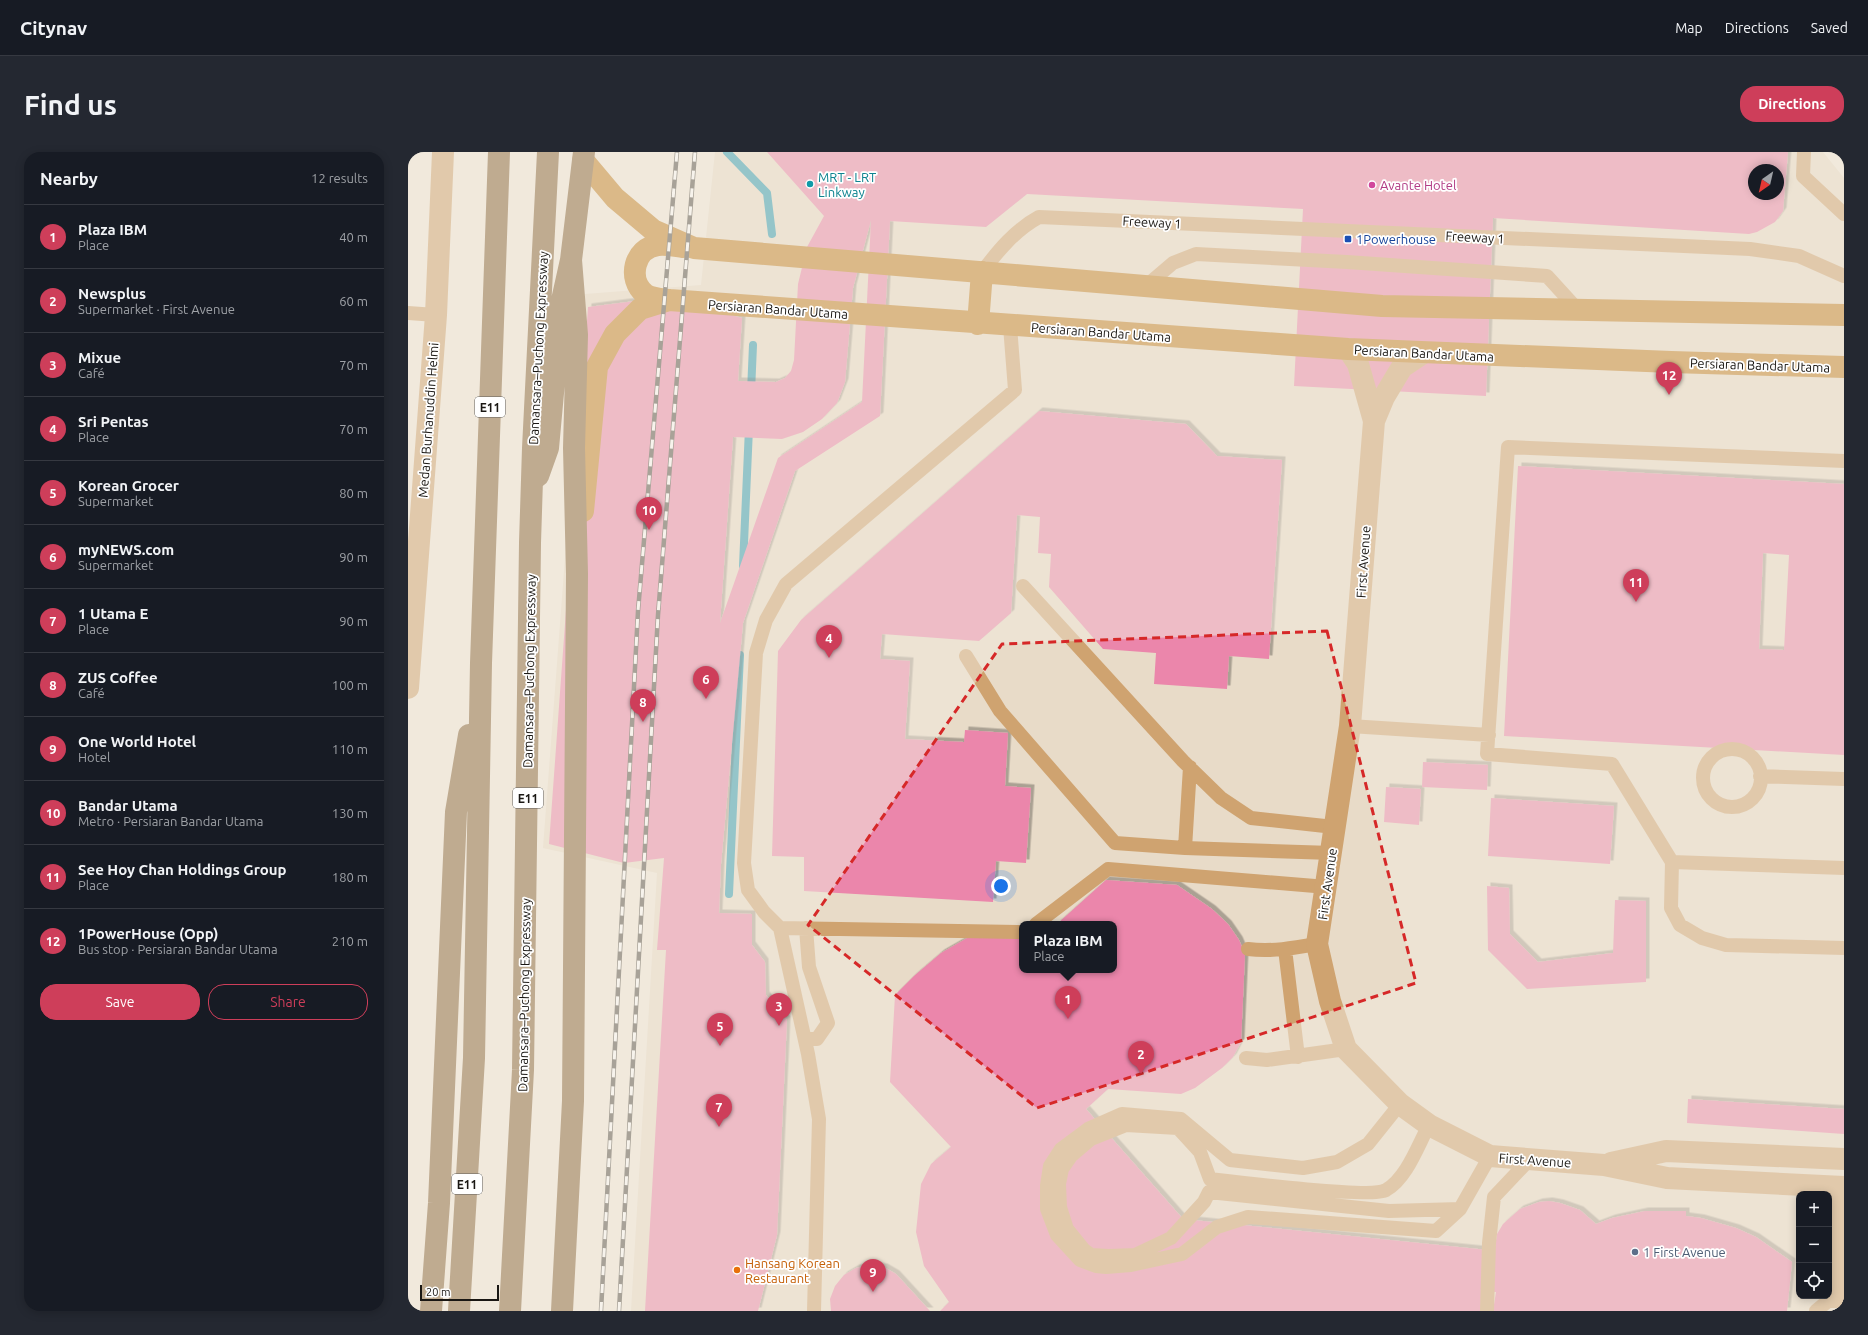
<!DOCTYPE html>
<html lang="en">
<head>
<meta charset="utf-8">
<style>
	body { margin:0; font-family:Ubuntu,sans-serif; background:#242831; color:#f1f3f6 }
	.controls { position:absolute; right:12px; bottom:12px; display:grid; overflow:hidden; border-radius:8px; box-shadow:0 2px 10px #0003 }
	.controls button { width:36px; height:36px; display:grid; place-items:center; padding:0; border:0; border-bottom:1px solid #363941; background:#171b24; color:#f1f3f6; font:20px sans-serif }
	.compass { position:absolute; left:1340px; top:12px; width:36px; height:36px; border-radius:50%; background:#171b24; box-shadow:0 2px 10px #0003; rotate:214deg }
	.scale { position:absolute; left:12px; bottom:10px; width:79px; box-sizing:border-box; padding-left:4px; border:2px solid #1a1713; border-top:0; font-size:11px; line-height:14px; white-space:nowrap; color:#1a1713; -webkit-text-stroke:3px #fff; paint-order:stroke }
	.you { position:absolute; left:593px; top:734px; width:14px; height:14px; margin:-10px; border:3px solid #fff; border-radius:50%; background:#1a73e8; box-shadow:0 0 0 6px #1a73e833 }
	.badge { display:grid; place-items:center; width:26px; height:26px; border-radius:50%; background:#ce3e5a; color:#fff; font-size:13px; font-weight:700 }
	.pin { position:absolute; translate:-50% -33px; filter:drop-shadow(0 1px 2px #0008) }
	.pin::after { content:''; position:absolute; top:21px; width:14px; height:12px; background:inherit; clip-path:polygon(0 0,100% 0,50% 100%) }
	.popup { position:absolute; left:611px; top:769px; width:98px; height:52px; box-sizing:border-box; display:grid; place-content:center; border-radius:8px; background:#171b24; filter:drop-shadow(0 1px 3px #0005); font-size:13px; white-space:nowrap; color:#9ea1a6 }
	.popup b { font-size:15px; color:#f1f3f6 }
	.popup::after { content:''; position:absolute; left:50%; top:100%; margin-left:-8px; border:8px solid transparent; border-top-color:#171b24 }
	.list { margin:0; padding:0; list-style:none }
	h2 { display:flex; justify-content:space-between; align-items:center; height:52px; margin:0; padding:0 16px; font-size:17px }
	h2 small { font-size:13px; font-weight:400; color:#9ea1a6 }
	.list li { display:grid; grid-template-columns:26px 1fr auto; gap:12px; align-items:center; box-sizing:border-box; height:64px; padding:0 16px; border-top:1px solid #363941 }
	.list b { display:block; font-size:15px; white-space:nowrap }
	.list p { margin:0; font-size:13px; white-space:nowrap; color:#9ea1a6 }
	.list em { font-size:13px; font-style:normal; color:#9ea1a6 }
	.actions { display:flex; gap:8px; padding:12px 16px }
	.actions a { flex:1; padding:9px 0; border:1px solid #ce3e5a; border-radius:16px; text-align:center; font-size:14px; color:#ce3e5a }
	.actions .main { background:#ce3e5a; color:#fff }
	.icon { flex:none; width:22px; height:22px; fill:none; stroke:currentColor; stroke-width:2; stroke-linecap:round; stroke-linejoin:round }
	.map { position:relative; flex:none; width:1436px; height:1159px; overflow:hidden; border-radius:16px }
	header { display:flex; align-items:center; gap:24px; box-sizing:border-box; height:56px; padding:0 20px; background:#171b24; border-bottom:1px solid #363941 }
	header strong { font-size:19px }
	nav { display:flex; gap:22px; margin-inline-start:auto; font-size:14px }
	.intro { display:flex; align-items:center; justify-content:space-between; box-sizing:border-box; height:96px; padding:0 24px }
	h1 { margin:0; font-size:28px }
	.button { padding:10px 18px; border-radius:16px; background:#ce3e5a; color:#fff; font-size:14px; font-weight:700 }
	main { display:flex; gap:24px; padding:0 24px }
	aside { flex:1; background:#171b24; border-radius:16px; box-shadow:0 2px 10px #0003 }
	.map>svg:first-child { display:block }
	.built { fill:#e8dbc8; fill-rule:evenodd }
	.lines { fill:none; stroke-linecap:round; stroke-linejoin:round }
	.stream { stroke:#269ab2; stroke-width:8 }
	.building { fill:#eb86ab; fill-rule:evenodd; filter:url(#shadow) }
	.service { stroke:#cfa370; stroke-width:14 }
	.minor { stroke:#cfa370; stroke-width:22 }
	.secondary { stroke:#c07f23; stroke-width:22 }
	.motorway { stroke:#835f34; stroke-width:22 }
	.rail-casing { stroke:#504c45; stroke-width:4.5 }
	.rail { stroke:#fff; stroke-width:3; stroke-dasharray:9; stroke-linecap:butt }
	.marked { fill:none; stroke:#d62828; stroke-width:3; stroke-dasharray:8 5; stroke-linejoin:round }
	.culture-dot { fill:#0f9aa8; stroke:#fff; stroke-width:1.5 }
	.hotel-dot { fill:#d1479c; stroke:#fff; stroke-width:1.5 }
	.transit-dot { fill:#1a4fb4; stroke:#fff; stroke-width:1.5 }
	.service-dot { fill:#5c6f8a; stroke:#fff; stroke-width:1.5 }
	.food-dot { fill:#e8710a; stroke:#fff; stroke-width:1.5 }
	.labels { text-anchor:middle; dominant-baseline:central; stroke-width:3.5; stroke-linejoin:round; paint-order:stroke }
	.shield { fill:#fff; stroke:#5f5d5a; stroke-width:1 }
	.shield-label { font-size:12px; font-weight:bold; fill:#1a1713 }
	.culture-label { font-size:13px; fill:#0d838f; stroke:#fff; text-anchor:start }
	.hotel-label { font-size:13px; fill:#b23c85; stroke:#fff; text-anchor:start }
	.street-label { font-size:13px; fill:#1a1713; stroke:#fff }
	.transit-label { font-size:13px; fill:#164399; stroke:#fff; text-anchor:start }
	.service-label { font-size:13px; fill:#4e5e75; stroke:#fff; text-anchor:start }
	.food-label { font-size:13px; fill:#c56008; stroke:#fff; text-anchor:start }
</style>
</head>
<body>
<header>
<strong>Citynav</strong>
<nav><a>Map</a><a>Directions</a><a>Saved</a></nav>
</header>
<div class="intro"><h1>Find us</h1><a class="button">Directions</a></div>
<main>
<aside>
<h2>Nearby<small>12 results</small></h2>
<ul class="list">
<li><span class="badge">1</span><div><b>Plaza IBM</b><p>Place</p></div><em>40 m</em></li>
<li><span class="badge">2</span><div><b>Newsplus</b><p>Supermarket · First Avenue</p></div><em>60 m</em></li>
<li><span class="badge">3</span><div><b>Mixue</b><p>Café</p></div><em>70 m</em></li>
<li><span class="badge">4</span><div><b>Sri Pentas</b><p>Place</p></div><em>70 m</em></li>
<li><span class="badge">5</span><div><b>Korean Grocer</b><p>Supermarket</p></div><em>80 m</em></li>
<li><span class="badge">6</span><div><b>myNEWS.com</b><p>Supermarket</p></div><em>90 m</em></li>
<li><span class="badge">7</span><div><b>1 Utama E</b><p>Place</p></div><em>90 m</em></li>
<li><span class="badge">8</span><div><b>ZUS Coffee</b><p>Café</p></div><em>100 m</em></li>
<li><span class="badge">9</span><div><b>One World Hotel</b><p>Hotel</p></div><em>110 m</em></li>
<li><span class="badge">10</span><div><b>Bandar Utama</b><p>Metro · Persiaran Bandar Utama</p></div><em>130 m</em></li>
<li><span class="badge">11</span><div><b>See Hoy Chan Holdings Group</b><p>Place</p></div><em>180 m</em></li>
<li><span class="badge">12</span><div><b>1PowerHouse (Opp)</b><p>Bus stop · Persiaran Bandar Utama</p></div><em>210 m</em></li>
</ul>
<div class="actions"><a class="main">Save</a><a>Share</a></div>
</aside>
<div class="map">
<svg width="1436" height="1159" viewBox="0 0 1436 1159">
	<defs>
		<filter id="shadow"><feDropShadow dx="3.5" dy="-3.5" stdDeviation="0" flood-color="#0004"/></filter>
	</defs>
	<rect width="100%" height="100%" fill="#f1e9dc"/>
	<path class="built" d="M307 0H1415L1436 26V1159H223L249 721 135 696 177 142 293 133ZM1346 18H1370V42H1346ZM614 772H706V818H614ZM1391 1042H1421V1144H1391Z"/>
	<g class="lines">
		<path class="stream" d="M319 0 359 41 364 82
			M343 240 345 193
			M335 414 341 276
			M321 742 332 503"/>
	</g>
	<path class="building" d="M359 0H1380L1375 59 1367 70 1349 80 1341 82 1085 66 1078 244 886 234 895 57 619 42 578 75 482 69 472 264 387 319 335 471 313 712 311 761 344 762V793L357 810 358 843 379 868 369 1083 350 1159H237L258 798H249L256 706 216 711 141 692 180 155 259 145 334 166 330 229 368 230 377 226 383 219 386 208 390 132 399 95 416 64ZM1346 18H1370V42H1346ZM463 68 454 250 370 306 312 471 325 285 374 287 395 280 414 267 429 251 437 230 445 136Z
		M631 259 778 272 809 304 874 308 861 507 821 504 819 537 746 532 748 501 695 497 641 435 643 402 630 401 632 365 609 363 603 461 571 489 474 482 472 507 502 509 497 587 556 590 557 578 600 581 597 634 623 636 618 711 588 709 585 750 396 739V705L364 704 370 499 393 468Z
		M1110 314 1436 332V603L1096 584ZM1355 401 1381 403 1376 498 1351 497Z
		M1015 610 1080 613 1079 638 1014 635Z
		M978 635 1013 637 1011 673 976 670Z
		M1083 646 1206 654 1202 712 1080 704Z
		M698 728 769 733 804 757 820 772 831 788 837 802 833 890 825 905 814 916 787 936 773 942 700 937 678 957 775 1067 1080 1098 1076 1159H532L541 1150 516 1114 508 1080 513 1032 523 1012 543 995 482 930 487 843 506 824 533 801 561 785 614 787V818H706V772H649Z
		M1079 734 1101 736 1102 782 1130 810 1205 801 1207 748 1238 749V830L1119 837 1080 798Z
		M1280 947 1436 957V982L1279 971Z
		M1141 1049 1152 1051 1172 1058 1188 1072 1204 1066 1237 1059H1278V1064L1293 1066 1328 1076 1348 1085 1384 1110 1379 1159H1085L1088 1140H1080L1089 1082 1095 1072 1112 1057 1131 1050Z
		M462 1113 476 1115 488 1122 522 1159H423L422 1147 427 1134 436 1123 448 1116Z"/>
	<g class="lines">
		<path class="service" d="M1396 0 1395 24 1436 62
			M574 120C590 99 607 78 631 65L1342 97 1391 104 1436 124
			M738 134 765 111 788 102 939 110 1139 124 1170 158
			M0 161 28 163
			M1436 309 1100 295 1079 602 1204 612 1264 710 1263 756 1272 773 1294 786 1318 793 1436 796
			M615 434 775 609 813 646 843 666 926 675
			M558 504 592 559 707 691 777 696 924 701
			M942 574 1081 583
			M1295 626a29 29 0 1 1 58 0a29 29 0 1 1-58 0Z
			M1352 624 1436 627
			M777 696 782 615
			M1264 710 1436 716
			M628 772 700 717 919 735
			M372 776 614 780
			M840 797C863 800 886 796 909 792
			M877 797 890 905
			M397 887H409L420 871 401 815 398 776
			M838 906 859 908 938 897
			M992 952 960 992 929 1010 895 1016 822 1008 773 967 714 962 680 977 653 997 642 1014 639 1033V1057L649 1083 672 1108 688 1114 698 1115 723 1113 774 1102 809 1075 840 1065 1028 1079 1052 1057 1082 1004
			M1021 973C1010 993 999 1026 978 1038 964 1047 827 1030 802 1027L792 1000 770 976 718 973 683 987 663 1004 654 1017 651 1032 652 1055 659 1077 676 1098 683 1103 701 1104 727 1103 763 1086 796 1050 801 1040 981 1059 1052 1057
			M1430 1148V1034
			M406 1159 411 967 400 902 372 776 356 760 340 738 336 711 348 501 358 468 378 432 607 238 602 174
			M1079 1159 1081 1091 1086 1045 1121 1008
			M1408 1159 1420 1149H1436"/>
		<path class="minor" d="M940 197 950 212 966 269
			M1015 201 994 215 976 245 966 269 942 574 909 792 922 849 938 897 992 952 1021 973 1082 1004 1196 1013 1259 1026 1436 1035
			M0 536 28 163 35 0
			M1203 1011 1258 999 1436 1007"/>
		<path class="secondary" d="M175 8 207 46 245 78 286 96 974 154 1436 163
			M261 148C254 147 242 146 237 142 219 127 226 96 250 93 258 92 267 94 275 95
			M570 172 574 120
			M175 359 189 215 207 182 232 157 261 148 940 197 1263 210 1436 215"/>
		<path class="motorway" d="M130 324 140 296 153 153 163 108 176 0
			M23 1159 31 1051 48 660 61 583
			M51 1159 66 906 73 511 91 0
			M102 1159 115 918 122 391 125 296 140 0
			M154 1159 165 949 169 422 166 296 169 183 163 108"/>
		<g class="rail-casing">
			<path id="rail" d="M193 1159 230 459 269 0
				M211 1159 250 463 287 0"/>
		</g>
		<use href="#rail" class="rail"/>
	</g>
	<path d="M0 0H1436V1159H0ZM919 479 1008 831 629 956 400 773 594 492Z" fill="#f1e9dc" fill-opacity=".55" fill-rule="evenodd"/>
	<path class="marked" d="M919 479 1008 831 629 956 400 773 594 492Z"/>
	<circle class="culture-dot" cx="402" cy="32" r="4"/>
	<circle class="hotel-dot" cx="964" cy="33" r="4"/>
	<rect class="transit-dot" x="936" y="83" width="8" height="8" rx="2"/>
	<circle class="service-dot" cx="1227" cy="1100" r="4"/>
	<circle class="food-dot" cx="329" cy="1118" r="4"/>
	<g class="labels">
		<g class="shield">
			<rect x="67" y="245" width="30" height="20" rx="3"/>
			<rect x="105" y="636" width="30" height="20" rx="3"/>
			<rect x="44" y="1022" width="30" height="20" rx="3"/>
		</g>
		<g class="shield-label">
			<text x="82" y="255">E11</text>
			<text x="120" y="646">E11</text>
			<text x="59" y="1032">E11</text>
		</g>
		<g class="culture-label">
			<text x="410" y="25">MRT - LRT<tspan x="410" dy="15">Linkway</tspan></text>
		</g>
		<g class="hotel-label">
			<text x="972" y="33">Avante Hotel</text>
		</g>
		<g class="street-label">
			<text transform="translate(744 70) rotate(3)">Freeway 1</text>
			<text transform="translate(1067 85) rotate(3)">Freeway 1</text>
			<text transform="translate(370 157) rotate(4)">Persiaran Bandar Utama</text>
			<text transform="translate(693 180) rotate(4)">Persiaran Bandar Utama</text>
			<text transform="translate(130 196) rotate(-87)">Damansara–Puchong Expressway</text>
			<text transform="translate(1016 201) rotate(3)">Persiaran Bandar Utama</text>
			<text transform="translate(1352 213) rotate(2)">Persiaran Bandar Utama</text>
			<text transform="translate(20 268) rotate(-86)">Medan Burhanuddin Helmi</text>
			<text transform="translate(955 410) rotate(-86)">First Avenue</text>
			<text transform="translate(121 519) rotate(-89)">Damansara–Puchong Expressway</text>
			<text transform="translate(919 732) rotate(-82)">First Avenue</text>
			<text transform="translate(116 843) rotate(-89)">Damansara–Puchong Expressway</text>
			<text transform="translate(1127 1008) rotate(4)">First Avenue</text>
		</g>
		<g class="transit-label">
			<text x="948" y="87">1Powerhouse</text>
		</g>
		<g class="service-label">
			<text x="1235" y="1100">1 First Avenue</text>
		</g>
		<g class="food-label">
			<text x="337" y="1111">Hansang Korean<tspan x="337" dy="15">Restaurant</tspan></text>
		</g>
	</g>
</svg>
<div class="controls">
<button>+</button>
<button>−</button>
<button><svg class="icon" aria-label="locate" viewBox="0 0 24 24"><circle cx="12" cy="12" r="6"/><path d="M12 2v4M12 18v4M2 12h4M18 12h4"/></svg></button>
</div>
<svg class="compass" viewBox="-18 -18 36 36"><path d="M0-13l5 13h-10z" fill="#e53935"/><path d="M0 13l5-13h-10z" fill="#9ea1a6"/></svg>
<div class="scale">20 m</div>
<div class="you"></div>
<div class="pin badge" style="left:660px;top:867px">1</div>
<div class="popup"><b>Plaza IBM</b>Place</div>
<div class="pin badge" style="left:733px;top:922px">2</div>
<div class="pin badge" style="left:371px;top:874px">3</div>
<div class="pin badge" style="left:421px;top:506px">4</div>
<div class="pin badge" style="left:312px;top:894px">5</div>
<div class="pin badge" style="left:298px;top:547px">6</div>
<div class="pin badge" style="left:311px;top:975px">7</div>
<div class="pin badge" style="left:235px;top:570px">8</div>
<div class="pin badge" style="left:465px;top:1140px">9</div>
<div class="pin badge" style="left:241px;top:378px">10</div>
<div class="pin badge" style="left:1228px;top:450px">11</div>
<div class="pin badge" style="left:1261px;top:243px">12</div>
</div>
</main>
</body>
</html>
